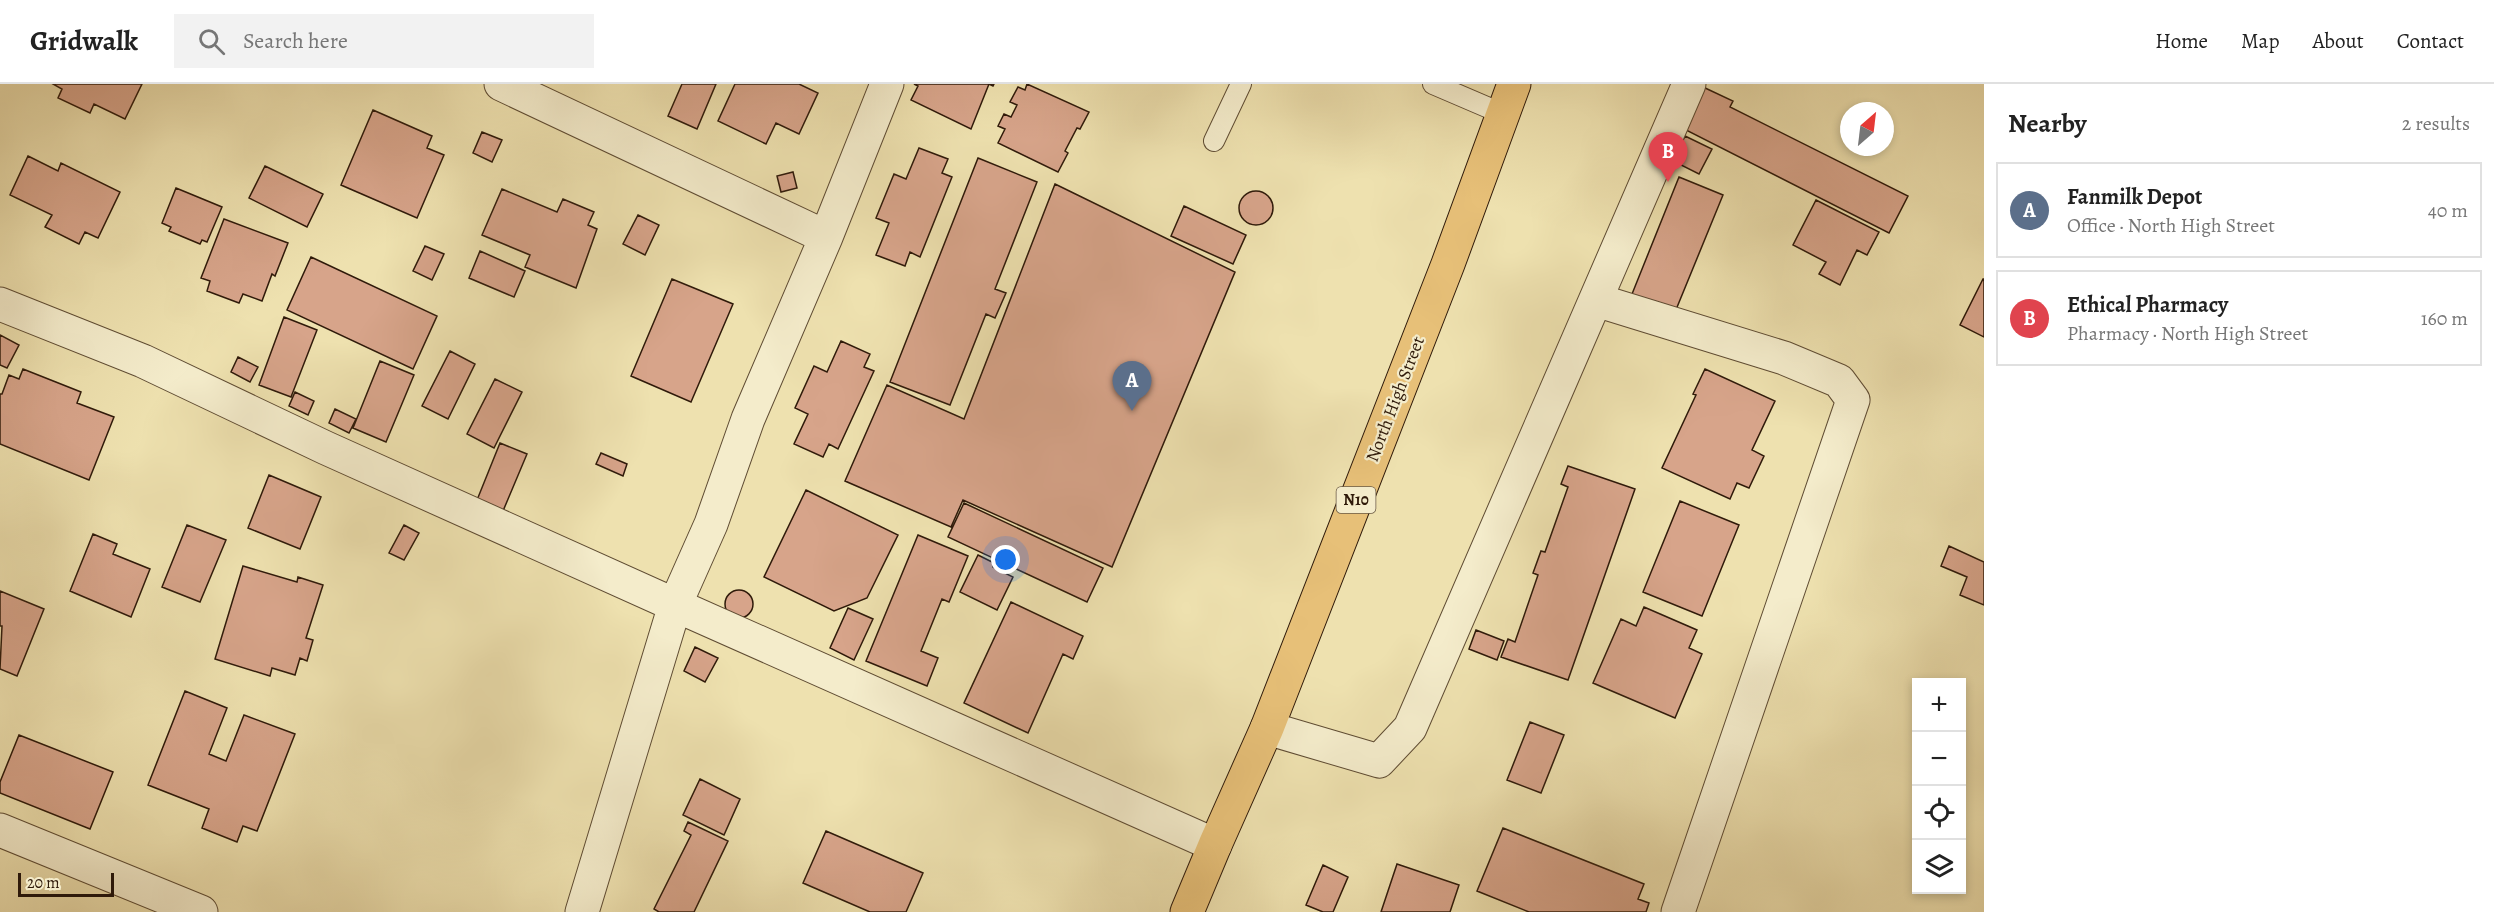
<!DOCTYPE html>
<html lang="en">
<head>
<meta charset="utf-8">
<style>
	body { margin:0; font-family:Alegreya,serif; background:#f2f2f2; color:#222 }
	.controls { position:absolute; right:18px; bottom:18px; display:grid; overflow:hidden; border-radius:0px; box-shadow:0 3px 9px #0003 }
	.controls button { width:54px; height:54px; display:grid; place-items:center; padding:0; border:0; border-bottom:2px solid #e0e0e0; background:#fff; color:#222; font:30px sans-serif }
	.compass { position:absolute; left:1840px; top:18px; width:54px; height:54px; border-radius:50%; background:#fff; box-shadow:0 3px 9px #0003; rotate:28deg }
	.scale { position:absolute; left:18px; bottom:15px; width:96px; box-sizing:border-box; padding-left:6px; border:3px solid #2f1a0a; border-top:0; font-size:16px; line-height:21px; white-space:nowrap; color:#2f1a0a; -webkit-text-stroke:4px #f4eccb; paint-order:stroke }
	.you { position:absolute; left:1006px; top:476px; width:21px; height:21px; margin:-15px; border:4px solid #fff; border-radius:50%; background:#1a73e8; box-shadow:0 0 0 9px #1a73e833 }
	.badge { display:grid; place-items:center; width:39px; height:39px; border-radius:50%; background:#ea580c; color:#fff; font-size:20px; font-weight:700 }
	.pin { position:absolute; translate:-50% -50px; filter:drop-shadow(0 2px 3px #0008) }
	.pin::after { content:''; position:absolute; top:32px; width:21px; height:18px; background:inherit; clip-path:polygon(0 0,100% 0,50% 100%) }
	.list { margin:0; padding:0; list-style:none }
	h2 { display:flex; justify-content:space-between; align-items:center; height:78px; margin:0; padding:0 24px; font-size:26px }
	h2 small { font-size:20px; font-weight:400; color:#767676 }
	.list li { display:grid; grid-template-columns:39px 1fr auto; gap:18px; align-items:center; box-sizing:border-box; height:96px; margin:0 12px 12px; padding:0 12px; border:2px solid #e0e0e0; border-radius:0px }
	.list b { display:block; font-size:22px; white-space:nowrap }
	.list p { margin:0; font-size:20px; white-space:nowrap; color:#767676 }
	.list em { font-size:20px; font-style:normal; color:#767676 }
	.icon { flex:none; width:33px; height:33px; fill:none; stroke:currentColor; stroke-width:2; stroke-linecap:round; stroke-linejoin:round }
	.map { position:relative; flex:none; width:1984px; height:828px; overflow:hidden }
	header { display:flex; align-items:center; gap:36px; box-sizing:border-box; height:84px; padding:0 30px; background:#fff; border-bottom:2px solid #e0e0e0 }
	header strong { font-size:28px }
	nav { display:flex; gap:33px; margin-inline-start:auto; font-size:21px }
	.search { width:420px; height:54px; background:#f2f2f2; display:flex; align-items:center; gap:15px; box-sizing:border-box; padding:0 21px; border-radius:0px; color:#767676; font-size:22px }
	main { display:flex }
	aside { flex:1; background:#fff }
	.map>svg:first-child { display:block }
	.building { fill:#d7a48a; stroke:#2f1a0a; stroke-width:1.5 }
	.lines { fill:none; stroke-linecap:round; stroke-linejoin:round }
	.service-casing { stroke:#5f4c33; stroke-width:22 }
	.minor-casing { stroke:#5f4c33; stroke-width:35 }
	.trunk-casing { stroke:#2f1a0a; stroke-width:35 }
	.service { stroke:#f4eccb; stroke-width:20 }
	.minor { stroke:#f4eccb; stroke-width:33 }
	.trunk { stroke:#e7c078; stroke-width:33 }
	.labels { text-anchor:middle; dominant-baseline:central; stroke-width:4.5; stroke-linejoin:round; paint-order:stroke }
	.shield { fill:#f4eccb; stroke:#6a5944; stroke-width:1.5 }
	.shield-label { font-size:16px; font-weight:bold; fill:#2f1a0a }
	.street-label { font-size:18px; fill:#2f1a0a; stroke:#f4eccb }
</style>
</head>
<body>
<header>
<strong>Gridwalk</strong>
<div class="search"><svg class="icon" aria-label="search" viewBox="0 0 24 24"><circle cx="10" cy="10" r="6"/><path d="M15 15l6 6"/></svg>Search here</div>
<nav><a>Home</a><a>Map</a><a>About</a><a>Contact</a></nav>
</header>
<main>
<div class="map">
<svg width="1984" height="828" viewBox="0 0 1984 828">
	<rect width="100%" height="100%" fill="#eee1af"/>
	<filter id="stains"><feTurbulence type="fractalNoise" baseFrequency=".00333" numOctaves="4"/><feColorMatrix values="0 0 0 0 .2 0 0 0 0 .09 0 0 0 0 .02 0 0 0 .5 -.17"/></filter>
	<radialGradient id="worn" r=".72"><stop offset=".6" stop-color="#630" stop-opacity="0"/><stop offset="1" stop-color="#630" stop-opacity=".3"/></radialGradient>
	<path class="building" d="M53 0H142L125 35 94 20 90 29 58 14 62 5Z
		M682 0H716L697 45 668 32Z
		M735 0H799L818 9 799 50 776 39 766 60 718 37Z
		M914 0H994L993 2 989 0 971 45 911 16 918 2Z
		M1027 0 1089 28 1080 45 1077 44 1065 67 1068 69 1058 88 998 59 1005 45 998 42 1004 30 1011 33 1017 21 1010 18 1018 3 1025 6Z
		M1703 3 1733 17 1730 23 1908 112 1889 149 1682 44Z
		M373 26 432 52 427 64 444 71 417 134 341 101Z
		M482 48 502 56 492 78 473 69Z
		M1685 52 1712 65 1699 90 1673 77Z
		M919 64 948 75 942 89 952 93 920 173 910 168 905 182 876 171 889 139 876 134 894 90 906 95Z
		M28 72 58 87 61 79 120 108 98 154 85 148 79 160 45 143 52 131 10 111Z
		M978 74 1037 98 995 205 1006 209 995 234 986 230 950 321 890 298Z
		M265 82 323 110 307 143 249 114Z
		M793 88 797 104 781 108 777 92Z
		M1679 93 1723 111 1673 233 1630 215Z
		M1055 100 1235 188 1112 483 963 416 951 443 845 397 887 301 964 335Z
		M176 104 222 123 207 158 202 156 200 160 169 147 171 143 162 139Z
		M502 105 557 128 563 115 594 128 588 141 597 145 576 204 525 183 530 171 482 151Z
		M1239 124a17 17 0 1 1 34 0a17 17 0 1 1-34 0Z
		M1816 116 1879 148 1867 171 1857 166 1840 201 1819 190 1826 178 1793 161Z
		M1184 122 1246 151 1233 180 1171 152Z
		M638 131 659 141 645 171 623 160Z
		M224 135 288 159 275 192 272 190 262 217 243 210 239 219 207 207 210 197 201 194Z
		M425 162 444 170 432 196 413 187Z
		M480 167 525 187 514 213 469 194Z
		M311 173 437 232 413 285 287 226Z
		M672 195 733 220 691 318 631 292Z
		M1983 195H1984V253L1960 241Z
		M284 233 317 246 291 313 259 301Z
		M0 251 19 261 7 284 0 281Z
		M841 257 870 270 864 283 874 287 838 365 829 360 823 373 794 360 808 330 795 324 814 282 827 288Z
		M450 267 475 280 448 335 422 322Z
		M238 273 258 283 250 298 231 288Z
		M380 277 414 291 386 358 353 344Z
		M23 285 81 308 77 319 114 333 89 396 0 360V310H2L9 291 19 295Z
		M1705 285 1775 317 1752 366 1764 372 1749 404 1737 399 1730 415 1662 384 1696 311 1693 310Z
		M495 295 522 308 494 364 467 350Z
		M295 308 314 317 308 331 289 322Z
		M335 325 356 335 349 349 329 339Z
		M500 359 527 370 503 427 477 416Z
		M601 369 627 380 623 392 596 380Z
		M1568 382 1635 405 1568 596 1501 573 1508 555 1515 558 1538 491 1533 489 1541 467 1545 468 1568 403 1561 400Z
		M269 391 321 413 300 465 248 444Z
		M806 406 898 451 867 514 834 527 764 493Z
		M1680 417 1739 441 1702 532 1643 508Z
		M964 419 1103 484 1087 518 948 453Z
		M187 441 226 456 200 518 162 503Z
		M404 441 419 449 404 476 389 469Z
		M93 450 117 460 113 470 150 485 131 533 70 507Z
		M918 451 968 472 949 518 942 515 921 567 938 574 927 602 866 577Z
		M1949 462 1984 478V521L1960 511 1967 493 1941 482Z
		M978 471 994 479 993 483 1013 493 997 526 960 508Z
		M243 482 297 498 298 493 323 501 306 554 313 556 307 577 300 574 295 591 272 584 270 592 215 575Z
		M725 520a14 14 0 1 1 28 0a14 14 0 1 1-28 0Z
		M0 507 44 525 17 592 0 585 2 542H0Z
		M1011 518 1083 552 1073 575 1063 570 1028 649 964 619Z
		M1644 523 1697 546 1689 564 1702 570 1675 634 1593 599 1621 535 1636 542Z
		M848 524 873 535 854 576 830 564Z
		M1476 546 1504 557 1497 576 1469 565Z
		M695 563 718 574 705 598 684 587Z
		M185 607 227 624 209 670 226 677 244 631 295 650 257 747 243 742 237 758 202 744 209 725 148 701Z
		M1530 638 1564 651 1541 709 1507 696Z
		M19 651 113 688 90 745 0 709V698Z
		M700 695 740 715 724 751 683 731Z
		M688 738 728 757 694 828H659L654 825 691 751 684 747Z
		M1503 744 1644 800 1638 815 1649 819 1646 828H1529L1477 807Z
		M826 747 923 789 906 828H870L803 799Z
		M1397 780 1459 801 1450 828H1381Z
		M1323 781 1348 793 1333 828H1323L1306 821Z"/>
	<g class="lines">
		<g class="service-casing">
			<path id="service" d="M1433 0 1503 30
				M1214 57 1241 0"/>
		</g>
		<g class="minor-casing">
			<path id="minor" d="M501 0 826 153
				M1596 216 1784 274 1839 297 1853 316 1678 828
				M0 220 143 277 326 364 675 521 1215 761
				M1267 644 1379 677 1410 644 1689 0
				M0 746 201 828
				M582 828 675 521 711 440 748 335 826 153 887 0"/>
		</g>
		<g class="trunk-casing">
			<path id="trunk" d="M1187 828 1215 761 1267 644 1448 180 1514 0"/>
		</g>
		<use href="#service" class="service"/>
		<use href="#minor" class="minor"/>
		<use href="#trunk" class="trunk"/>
	</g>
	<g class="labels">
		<rect class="shield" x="1336.5" y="403" width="39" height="26" rx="4.5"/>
		<g class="shield-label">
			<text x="1356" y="416">N10</text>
		</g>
		<g class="street-label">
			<text transform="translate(1395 315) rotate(-69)">North High Street</text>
		</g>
	</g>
	<rect width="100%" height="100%" filter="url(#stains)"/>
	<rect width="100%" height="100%" fill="url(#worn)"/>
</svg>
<div class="controls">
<button>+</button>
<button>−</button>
<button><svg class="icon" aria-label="locate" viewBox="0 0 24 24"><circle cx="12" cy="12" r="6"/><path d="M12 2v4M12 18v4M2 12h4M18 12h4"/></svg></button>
<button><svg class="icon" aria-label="layers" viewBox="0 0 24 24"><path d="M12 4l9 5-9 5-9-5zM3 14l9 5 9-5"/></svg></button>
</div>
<svg class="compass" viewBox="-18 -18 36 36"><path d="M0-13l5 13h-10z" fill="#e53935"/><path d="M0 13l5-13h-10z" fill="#767676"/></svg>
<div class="scale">20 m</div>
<div class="you"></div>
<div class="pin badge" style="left:1132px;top:327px;background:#5c6f8a">A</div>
<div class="pin badge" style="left:1668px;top:98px;background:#e0444e">B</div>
</div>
<aside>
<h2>Nearby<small>2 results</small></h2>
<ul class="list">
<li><span class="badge" style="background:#5c6f8a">A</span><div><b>Fanmilk Depot</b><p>Office · North High Street</p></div><em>40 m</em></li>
<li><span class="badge" style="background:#e0444e">B</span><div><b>Ethical Pharmacy</b><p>Pharmacy · North High Street</p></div><em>160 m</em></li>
</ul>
</aside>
</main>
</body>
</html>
